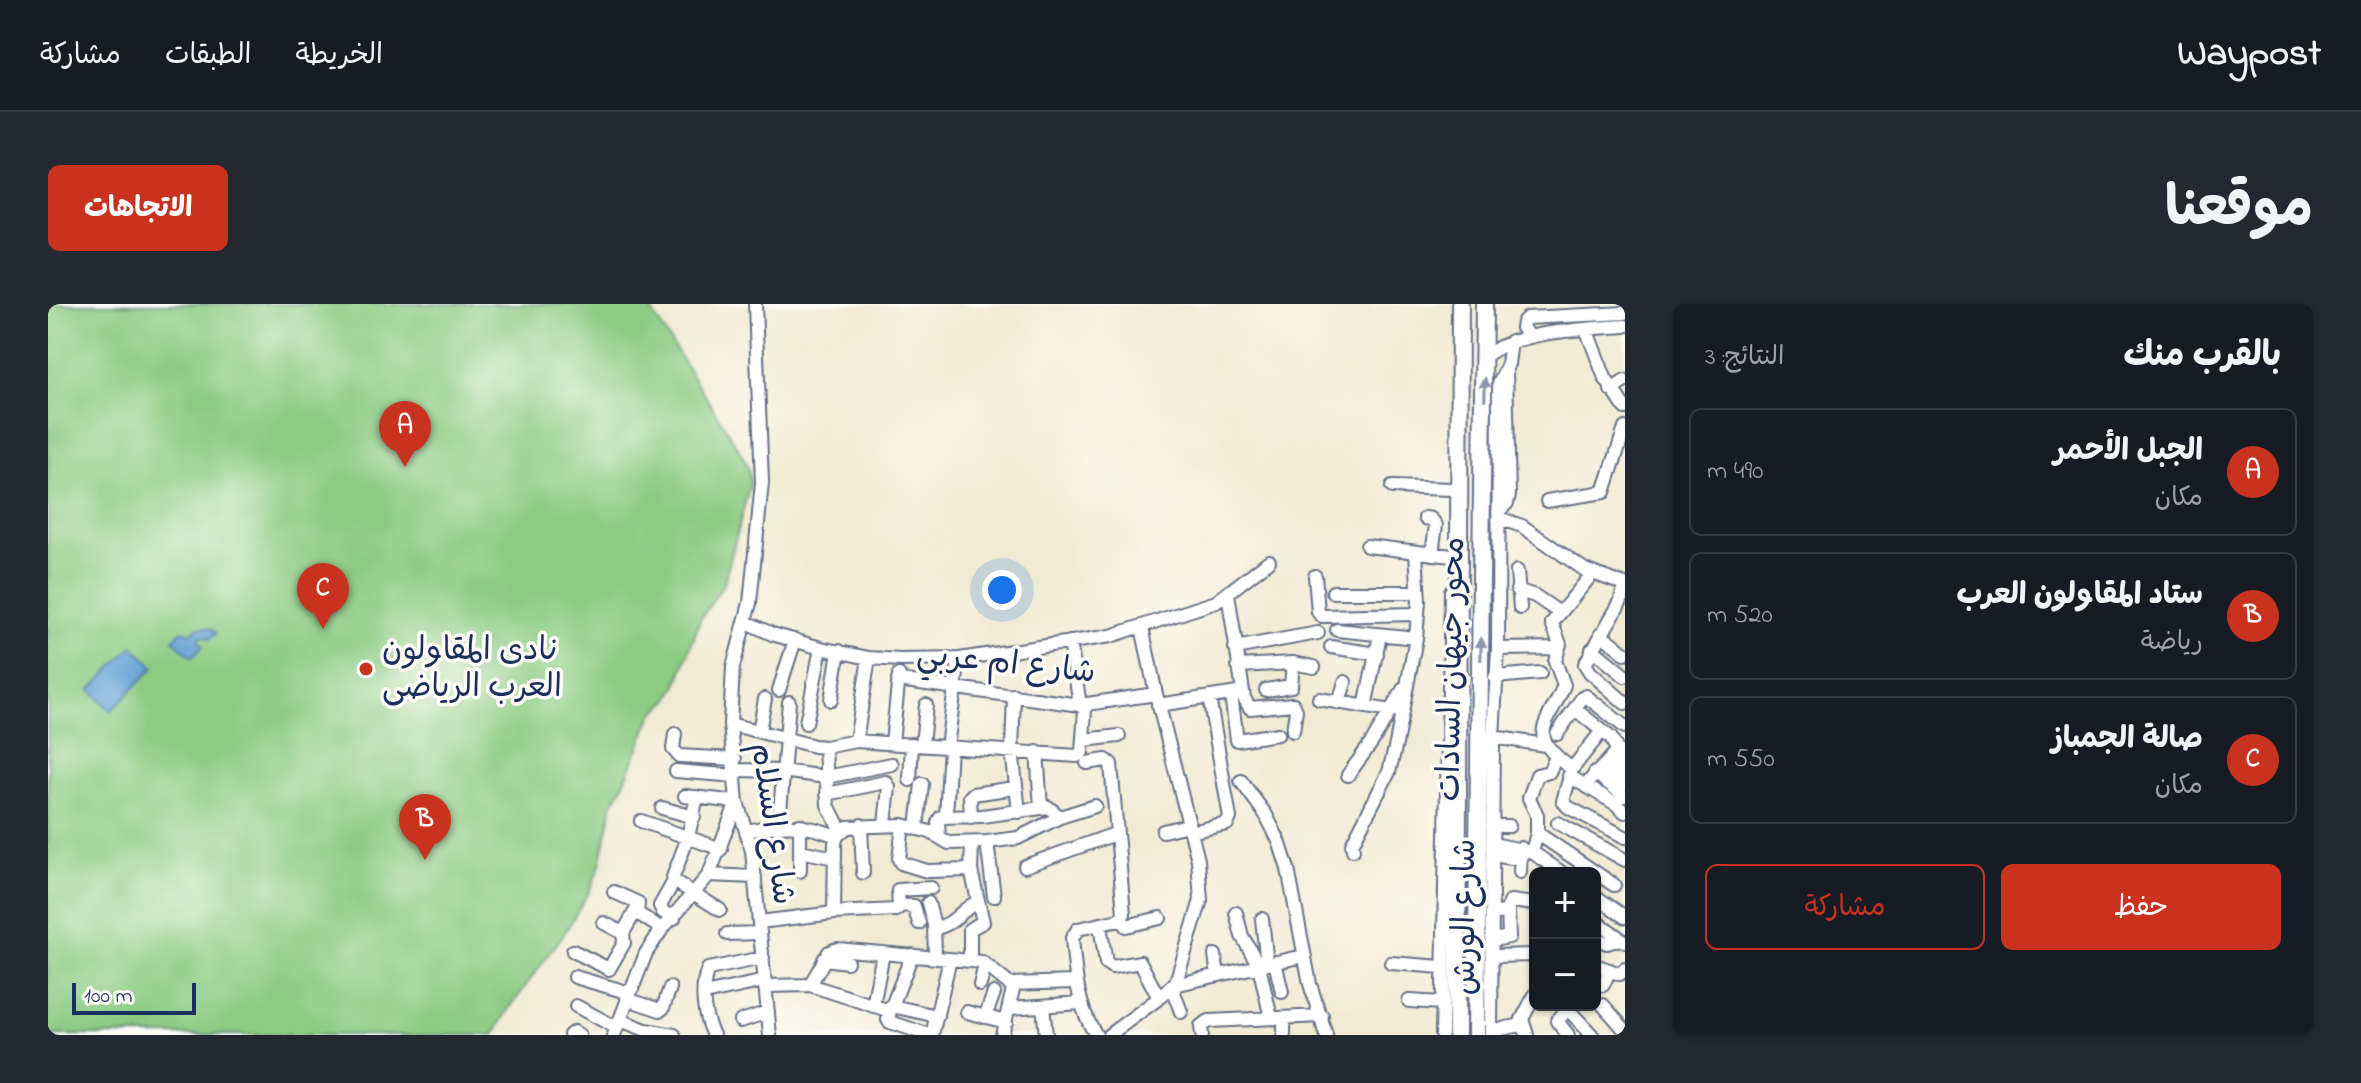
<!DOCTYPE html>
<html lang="ar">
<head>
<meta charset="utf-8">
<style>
	body { margin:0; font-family:"Indie Flower","Playpen Sans Arabic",sans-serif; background:#242831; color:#f1f3f6; direction:rtl }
	.controls { position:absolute; right:24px; bottom:24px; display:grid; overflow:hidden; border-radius:12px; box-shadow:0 2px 6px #0004 }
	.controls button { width:72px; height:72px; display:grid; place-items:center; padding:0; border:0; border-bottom:2px solid #363941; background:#171b24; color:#f1f3f6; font:40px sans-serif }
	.scale { position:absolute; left:24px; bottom:20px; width:124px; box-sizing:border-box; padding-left:8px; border:4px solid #1b2f5e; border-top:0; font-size:22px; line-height:28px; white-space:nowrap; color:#1b2f5e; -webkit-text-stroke:6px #fdfcf7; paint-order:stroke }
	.you { position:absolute; left:954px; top:286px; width:28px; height:28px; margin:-20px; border:6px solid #fff; border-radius:50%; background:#1a73e8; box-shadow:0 0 0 12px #1a73e833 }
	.badge { display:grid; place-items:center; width:52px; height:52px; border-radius:50%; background:#c8321e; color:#fff; font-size:26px; font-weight:700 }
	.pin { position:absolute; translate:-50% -66px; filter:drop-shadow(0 2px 4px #0008) }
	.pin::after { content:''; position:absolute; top:42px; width:28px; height:24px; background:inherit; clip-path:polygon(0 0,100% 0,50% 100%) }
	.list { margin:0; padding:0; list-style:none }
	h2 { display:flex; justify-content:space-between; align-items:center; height:104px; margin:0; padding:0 32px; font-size:34px }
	h2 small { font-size:26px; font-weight:400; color:#9ea1a6 }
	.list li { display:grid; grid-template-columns:52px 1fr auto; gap:24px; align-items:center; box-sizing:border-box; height:128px; margin:0 16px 16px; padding:0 16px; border:2px solid #363941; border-radius:12px }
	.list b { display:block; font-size:30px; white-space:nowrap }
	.list p { margin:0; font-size:26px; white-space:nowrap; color:#9ea1a6 }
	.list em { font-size:26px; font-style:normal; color:#9ea1a6 }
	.actions { display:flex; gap:16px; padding:24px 32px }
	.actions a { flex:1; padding:18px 0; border:2px solid #c8321e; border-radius:12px; text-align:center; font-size:28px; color:#c8321e }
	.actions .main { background:#c8321e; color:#fff }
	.map { position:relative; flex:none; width:1577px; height:731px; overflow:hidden; direction:ltr; border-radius:12px }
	header { display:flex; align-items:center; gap:48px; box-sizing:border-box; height:112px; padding:0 40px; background:#171b24; border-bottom:2px solid #363941 }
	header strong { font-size:38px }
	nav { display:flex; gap:44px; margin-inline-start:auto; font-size:28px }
	.intro { display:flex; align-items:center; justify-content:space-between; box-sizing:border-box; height:192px; padding:0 48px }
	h1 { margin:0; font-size:56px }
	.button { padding:20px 36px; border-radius:12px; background:#c8321e; color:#fff; font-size:28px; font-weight:700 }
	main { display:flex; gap:48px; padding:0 48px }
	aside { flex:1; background:#171b24; border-radius:12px; box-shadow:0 2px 6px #0004 }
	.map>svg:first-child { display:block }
	.green { fill:#8bcb82; stroke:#537d70; stroke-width:2 }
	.water { fill:#62a1d4; stroke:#3e6899; stroke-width:2 }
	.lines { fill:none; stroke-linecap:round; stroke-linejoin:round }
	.minor-casing { stroke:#667187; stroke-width:16 }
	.major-casing { stroke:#667187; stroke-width:20 }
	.minor { stroke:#fff; stroke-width:12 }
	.major { stroke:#fff; stroke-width:16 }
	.oneway { fill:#8d97ae }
	.poi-dot { fill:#c8321e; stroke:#fdfcf7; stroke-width:3 }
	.labels { text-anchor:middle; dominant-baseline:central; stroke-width:7; stroke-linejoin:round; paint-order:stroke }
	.poi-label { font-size:32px; fill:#1b2f5e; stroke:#fdfcf7; text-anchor:start }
	.street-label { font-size:32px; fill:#1b2f5e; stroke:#fdfcf7 }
</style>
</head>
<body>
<header>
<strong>Waypost</strong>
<nav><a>الخريطة</a><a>الطبقات</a><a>مشاركة</a></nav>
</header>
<div class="intro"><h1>موقعنا</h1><a class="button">الاتجاهات</a></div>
<main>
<aside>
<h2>بالقرب منك<small>النتائج: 3</small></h2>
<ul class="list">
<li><span class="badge">A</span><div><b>الجبل الأحمر</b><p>مكان</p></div><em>490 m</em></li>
<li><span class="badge">B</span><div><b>ستاد المقاولون العرب</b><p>رياضة</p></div><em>520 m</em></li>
<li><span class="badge">C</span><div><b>صالة الجمباز</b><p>مكان</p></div><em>550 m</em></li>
</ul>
<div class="actions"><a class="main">حفظ</a><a>مشاركة</a></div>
</aside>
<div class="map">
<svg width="1577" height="731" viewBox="0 0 1577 731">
	<rect width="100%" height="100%" fill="#fdfcf7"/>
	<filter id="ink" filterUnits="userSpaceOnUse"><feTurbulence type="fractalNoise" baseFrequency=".0125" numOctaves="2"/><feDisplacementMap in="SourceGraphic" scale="16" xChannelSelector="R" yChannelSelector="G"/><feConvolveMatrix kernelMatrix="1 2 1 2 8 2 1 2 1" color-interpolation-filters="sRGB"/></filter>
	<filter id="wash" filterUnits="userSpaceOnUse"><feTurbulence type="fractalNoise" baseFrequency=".006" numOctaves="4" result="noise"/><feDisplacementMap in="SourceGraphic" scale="32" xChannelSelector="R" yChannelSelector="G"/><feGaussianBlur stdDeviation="1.8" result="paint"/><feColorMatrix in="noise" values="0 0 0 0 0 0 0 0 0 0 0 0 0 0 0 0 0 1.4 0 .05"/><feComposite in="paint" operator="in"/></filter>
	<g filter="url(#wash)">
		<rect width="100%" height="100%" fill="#f1ebd3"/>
		<path class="green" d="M0 0H599L692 147 700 164 702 180 676 279 653 314 628 384 621 396 605 410 573 486 565 499 552 561 541 588 517 628 464 701 446 731H0Z"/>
		<path class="water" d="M150 323 162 324 168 329 162 335 153 332 150 336 155 342 144 354 125 336 133 327H139L143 330Z
			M85 342 106 363 63 407 42 386Z"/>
	</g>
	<g filter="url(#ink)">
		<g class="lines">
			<g class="minor-casing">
				<path id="minor" d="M707 0 714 179 702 299 685 363 682 420 689 498 704 547 722 731
					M1539 27 1557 74 1577 104
					M1483 33 1474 24 1475 18 1479 14 1577 9
					M1437 53C1464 27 1540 25 1577 22
					M1563 86 1577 77
					M1344 183 1404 185
					M1499 197 1556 188 1577 124
					M1450 208 1459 199 1461 191 1458 66
					M1377 214 1383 215 1388 221 1384 250
					M1450 214 1474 222 1537 266 1577 281 1573 297 1537 360 1542 368 1577 399
					M1319 242 1404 252
					M1469 267 1472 304
					M1267 272 1270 308 1274 312 1370 310
					M1469 286 1487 292 1512 309
					M1285 288H1370
					M1180 290 1196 394 1202 404 1245 400 1248 406 1245 427
					M698 318 724 330 773 344 821 354 852 356 911 355 1063 332 1168 298 1221 257
					M1289 326 1368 334
					M1553 330 1577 349
					M1283 343 1329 350
					M1187 344 1270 329
					M1450 345 1511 344
					M1544 345 1577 372
					M1190 362 1245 359 1266 363
					M1447 373 1492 369
					M850 376 1032 401 1108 390
					M731 386 747 336
					M1218 386 1243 382 1245 359
					M1183 390 1189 436 1230 430
					M966 391 964 446 971 508
					M1271 395 1343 407
					M783 396 791 347
					M1291 399 1297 378
					M1110 401 1190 389
					M1317 403 1332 331
					M1527 405 1563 434 1569 446 1577 453
					M758 419 773 344
					M682 420 766 442 777 443 808 437 1029 452 1034 448 1037 406 1032 401 1022 338
					M711 427 717 395
					M1554 427 1524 465 1515 497 1520 503 1577 533
					M627 430 625 445 631 452 687 455
					M1509 430 1534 394 1538 392 1577 423
					M1445 433 1497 441
					M1036 436 1071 432
					M808 437 821 354
					M844 439 851 371
					M874 441 878 401
					M899 442 911 355
					M777 443 780 501 793 527
					M989 448 993 503
					M1563 454 1577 465
					M1039 459 1058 456 1063 460 1076 610 1071 616 1030 625 1024 634C1027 668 1029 702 1048 731
					M1556 463 1577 479
					M1524 465C1477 430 1498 425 1516 381L1507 357 1512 340 1504 319 1545 269
					M688 466 734 467 778 473 844 460
					M628 467 688 472
					M1547 469 1577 492
					M1300 471 1324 438 1356 384
					M1521 472 1568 500 1577 508
					M862 476 864 440
					M1193 477 1218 511 1231 537 1240 565 1262 680 1278 731
					M1538 482C1548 467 1559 461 1569 446
					M779 490 838 478 841 483 837 520
					M649 493 640 533 625 573 626 577 672 606
					M614 504 646 513
					M898 513 902 443
					M923 513 922 493 925 490 967 484
					M593 517 673 545
					M1510 519 1577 556
					M731 520 741 398
					M752 521V567
					M813 521 815 569
					M855 521 851 555 853 559 879 567 923 566
					M1444 522H1461
					M869 524 874 480
					M699 527C736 519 754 519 789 532
					M1115 527 1140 521
					M1142 528 1179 520 1182 514 1161 393
					M1489 529 1566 581
					M891 533 890 518 893 513 934 512 1000 503 1012 513
					M939 538 946 592
					M1445 540 1484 548 1514 569
					M1305 546 1304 540 1341 468 1348 440 1368 334 1371 297 1368 248
					M752 547 787 554
					M1484 548 1489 529V511L1481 494 1489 471 1501 468 1508 453
					M1445 551 1464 554
					M977 562 1067 530
					M1472 568 1473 544
					M661 571 707 573
					M566 588 590 599 589 609 614 625
					M1547 592 1577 613
					M880 599 886 621 887 653
					M851 601 866 602 871 619
					M1445 608 1457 609 1463 597 1487 600
					M786 609 787 539 789 532 799 523 855 521 882 528 901 539 939 538 970 534 1012 513 1047 502
					M1188 609 1194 632 1211 662 1223 714
					M626 614 615 608 612 602 626 577
					M1073 615 1078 622 1112 614
					M1214 615 1219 660
					M1547 616 1577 638
					M711 618 786 609 848 606 851 603 850 586 883 584
					M556 619 575 629
					M1052 621 1058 659 1064 663 1092 658 1111 694
					M886 624C907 622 913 604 930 598
					M679 630 712 629
					M1547 634 1559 639 1572 635
					M1445 636 1461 633 1460 606
					M576 639 575 629 588 606
					M525 647 561 665 576 639
					M1167 651 1170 671
					M1445 652 1487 651
					M776 655 799 658
					M922 656V625L935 618 923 566 924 539
					M1227 658 1234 688
					M1343 659 1394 663
					M1547 661 1572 670 1577 665
					M527 673 582 689
					M762 681 842 707 840 716 842 718 881 731
					M932 681 937 661
					M1126 681 1256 652
					M1555 681 1562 666
					M718 682 762 681 781 648 789 645 934 658 961 680 1028 678
					M1124 683 1133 708
					M656 690 717 677
					M579 695 612 706 615 704 622 684
					M1361 697 1394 699
					M1516 701 1544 731
					M1555 701 1577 726
					M528 702 569 724
					M825 702 835 649
					M844 702 889 712
					M995 702 998 731
					M962 704 1033 699
					M842 707 864 651
					M919 708 958 718
					M937 713 946 689
					M572 716 598 726 626 731
					M693 717 720 708
					M1443 727 1474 721
					M522 731 526 728 531 731
					M566 731 598 649 614 625 661 571 689 498 637 492
					M665 731C655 712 652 685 660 665L715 654
					M884 731 902 655
					M954 731 966 681
					M1061 731 1111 694 1128 678 1153 596 1150 556 1108 390 1094 323
					M1154 731 1153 722 1161 717 1274 712
					M1236 731V714
					M1394 731 1403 287
					M1443 731 1445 433 1450 345 1451 80 1460 60 1463 37
					M1479 731 1474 715 1487 691
					M1520 731 1509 717 1523 701"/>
			</g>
			<g class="major-casing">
				<path id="major" d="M1409 731 1412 0
					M1428 731 1436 0"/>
			</g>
			<use href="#minor" class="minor"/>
			<use href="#major" class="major"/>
		</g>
		<defs><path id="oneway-solid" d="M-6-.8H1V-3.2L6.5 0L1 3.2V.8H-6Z" transform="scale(2)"/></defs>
		<g class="oneway">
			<use href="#oneway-solid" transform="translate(1437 85) rotate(-89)"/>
			<use href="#oneway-solid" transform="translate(1433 345) rotate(-89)"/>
		</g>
	</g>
	<circle class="poi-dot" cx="318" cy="365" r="8"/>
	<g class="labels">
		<g class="poi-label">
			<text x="334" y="347">نادى المقاولون<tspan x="334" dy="37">العرب الرياضى</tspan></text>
		</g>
		<g class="street-label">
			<text transform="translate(958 361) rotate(6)">شارع ام عربي</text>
			<text transform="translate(1405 365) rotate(-89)">محور جيهان السادات</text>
			<text transform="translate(723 520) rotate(82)">شارع السلام</text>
			<text transform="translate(1418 613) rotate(-90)">شارع الورش</text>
		</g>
	</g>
</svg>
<div class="controls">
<button>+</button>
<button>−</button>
</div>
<div class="scale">100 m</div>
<div class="you"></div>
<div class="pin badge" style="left:357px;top:163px">A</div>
<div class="pin badge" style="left:377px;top:556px">B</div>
<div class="pin badge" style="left:275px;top:325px">C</div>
</div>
</main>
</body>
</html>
